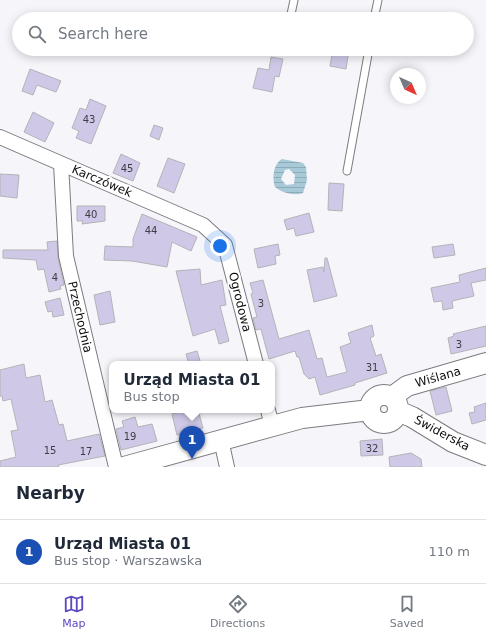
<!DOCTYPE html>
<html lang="en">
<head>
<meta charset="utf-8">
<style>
	body { margin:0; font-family:"DejaVu Sans",sans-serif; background:#f2f2f3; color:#1f2937 }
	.compass { position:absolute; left:390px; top:68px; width:36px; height:36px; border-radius:50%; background:#fff; box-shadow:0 2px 10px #0003; rotate:136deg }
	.you { position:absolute; left:220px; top:246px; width:14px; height:14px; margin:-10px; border:3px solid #fff; border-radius:50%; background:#1a73e8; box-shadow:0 0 0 6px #1a73e833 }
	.badge { display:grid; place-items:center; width:26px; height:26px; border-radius:50%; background:#5a49c1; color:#fff; font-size:13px; font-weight:700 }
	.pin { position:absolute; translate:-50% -33px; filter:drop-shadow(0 1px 2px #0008) }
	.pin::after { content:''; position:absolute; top:21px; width:14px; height:12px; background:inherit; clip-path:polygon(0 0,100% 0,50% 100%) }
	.popup { position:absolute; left:109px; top:361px; width:166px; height:52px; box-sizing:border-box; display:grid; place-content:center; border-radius:8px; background:#fff; filter:drop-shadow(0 1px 3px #0005); font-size:13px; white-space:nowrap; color:#747a83 }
	.popup b { font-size:15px; color:#1f2937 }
	.popup::after { content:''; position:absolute; left:50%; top:100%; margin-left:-8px; border:8px solid transparent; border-top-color:#fff }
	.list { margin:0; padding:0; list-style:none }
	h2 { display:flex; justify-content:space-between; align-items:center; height:52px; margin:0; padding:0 16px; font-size:17px }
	h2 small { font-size:13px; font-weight:400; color:#747a83 }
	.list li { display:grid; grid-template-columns:26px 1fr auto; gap:12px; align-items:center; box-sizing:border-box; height:64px; padding:0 16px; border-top:1px solid #e0e1e3 }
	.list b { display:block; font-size:15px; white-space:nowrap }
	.list p { margin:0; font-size:13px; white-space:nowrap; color:#747a83 }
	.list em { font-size:13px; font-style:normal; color:#747a83 }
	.icon { flex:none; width:22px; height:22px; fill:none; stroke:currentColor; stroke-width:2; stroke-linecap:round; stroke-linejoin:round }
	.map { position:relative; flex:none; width:486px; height:467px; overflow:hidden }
	.search { position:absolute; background:#fff; box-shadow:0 2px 10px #0003; left:12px; right:12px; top:12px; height:44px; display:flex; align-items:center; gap:10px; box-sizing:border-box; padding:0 14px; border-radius:22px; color:#747a83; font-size:15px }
	.sheet { height:116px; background:#fff }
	nav { display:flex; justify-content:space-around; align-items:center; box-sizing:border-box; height:56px; border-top:1px solid #e0e1e3; background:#fff; font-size:11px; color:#747a83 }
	nav a { display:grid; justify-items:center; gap:2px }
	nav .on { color:#5a49c1 }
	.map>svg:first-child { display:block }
	.water { fill:url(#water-rules); fill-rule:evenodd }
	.building { fill:#cfc9e7; stroke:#b4b3b8 }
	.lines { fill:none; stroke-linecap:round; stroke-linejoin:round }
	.lane-casing { stroke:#7c7c80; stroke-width:9 }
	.street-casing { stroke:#7c7c80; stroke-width:16 }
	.secondary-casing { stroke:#7c7c80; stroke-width:22 }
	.lane { stroke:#fff; stroke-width:7 }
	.street { stroke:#fff; stroke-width:14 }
	.secondary { stroke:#fff; stroke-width:20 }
	.labels { text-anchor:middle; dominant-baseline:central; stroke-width:4; stroke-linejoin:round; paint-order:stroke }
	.number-label { font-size:10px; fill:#3e3d45 }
	.street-label { font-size:12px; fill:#0e0e0f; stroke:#fff }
</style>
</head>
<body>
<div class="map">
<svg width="486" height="467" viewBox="0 0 486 467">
	<defs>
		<pattern id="water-rules" width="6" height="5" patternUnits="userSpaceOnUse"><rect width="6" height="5" fill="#a7c9d8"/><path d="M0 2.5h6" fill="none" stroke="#8fabb8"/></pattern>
	</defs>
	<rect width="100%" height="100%" fill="#f5f5fa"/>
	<path class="water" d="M282 159 303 163 306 167 307 180 303 193C294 196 282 193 275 187 272 178 273 164 282 159ZM289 169 295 175 294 184 286 185 281 179 285 170Z"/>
	<path class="building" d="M333 49H349L346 69 330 66Z
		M271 57 283 59 279 77 275 76 272 92 253 88 258 68 269 70Z
		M30 69 61 81 56 92 37 85 33 95 22 91Z
		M90 99 106 106 91 144 76 138 79 131 72 128 80 108 86 110Z
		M33 112 54 123 45 142 24 132Z
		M154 125 163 128 159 140 150 136Z
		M121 154 140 163 133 181 113 173Z
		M168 158 185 164 174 193 157 186Z
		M0 174 19 175 17 198 0 196Z
		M329 183 344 184 342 211 328 210Z
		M77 206H105V221L82 224 83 221H77Z
		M309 213 314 232 296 236 294 228 287 230 284 220Z
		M142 214 197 237 191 251 172 242 167 267 132 261 104 260 105 246 133 247V239Z
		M57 241 58 258 64 285 60 286 61 289 49 292 44 269 38 270 36 260 3 258V250H48L47 242Z
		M278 244 280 255 275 256 276 264 258 268 254 249Z
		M453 244 455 255 434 258 432 247Z
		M325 258H327L337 296 314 302 307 270 323 267 324 272Z
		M486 268V280L471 283 474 296 452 301 453 308 443 310 442 301 434 302 431 288 460 282 459 275Z
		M200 269 201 285 222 280 226 305 220 306 229 341 219 344 215 329 193 336 176 271Z
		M263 280 279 339 309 330 317 359 322 358 327 377 347 372 340 347 351 343 348 333 372 325 374 336 370 338 376 356 381 354 387 373 355 383V385L320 395 315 377 309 379 304 374 299 357H297L295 351 269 359 261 329 256 330 253 318 257 317 251 294 253 293 250 283Z
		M110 291 115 322 100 325 94 295Z
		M60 298 64 315 53 317 52 311 48 312 45 302Z
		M486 326V346L451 354 448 338 454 336 453 334Z
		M197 351 201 364H189L186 354Z
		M24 364 26 378 40 375 45 402 52 400 59 425 63 424 67 441 99 434 105 456 58 465 59 467H0V461L16 457 11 431 18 430 11 399 3 401 2 396H0V370Z
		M446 387 452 411 436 415 430 391Z
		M486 403V420L472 424 469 413 475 412 474 407Z
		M186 410H198L203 428 177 435 172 414Z
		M135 417 138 427 152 424 157 441 121 450 116 429 124 427 122 421Z
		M382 439 383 455 361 456 360 441Z
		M411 453 421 459 422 467H390L389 457Z"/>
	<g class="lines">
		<g class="lane-casing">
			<path id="lane" d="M290 19 294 0
				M374 19 378 0
				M347 171 369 49"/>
		</g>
		<g class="street-casing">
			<path id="street" d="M0 137 203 225 225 245 256 364
				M61 164 66 256 116 467
				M268 410 272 426
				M221 440 227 467"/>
		</g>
		<g class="secondary-casing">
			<path id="secondary" d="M370 409a14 14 0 1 1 28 0a14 14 0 1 1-28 0Z
				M392 397 407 386 486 363
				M398 411 412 417 453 442 486 455
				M124 467 302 418 370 410"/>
		</g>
		<use href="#lane" class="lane"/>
		<use href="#street" class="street"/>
		<use href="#secondary" class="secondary"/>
	</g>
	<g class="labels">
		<g class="number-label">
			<text x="89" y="119">43</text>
			<text x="127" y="168">45</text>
			<text x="91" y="214">40</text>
			<text x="151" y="230">44</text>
			<text x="55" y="277">4</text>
			<text x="261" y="303">3</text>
			<text x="459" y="344">3</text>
			<text x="372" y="367">31</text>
			<text x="130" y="436">19</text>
			<text x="372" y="448">32</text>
			<text x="50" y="450">15</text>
			<text x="86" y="451">17</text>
		</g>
		<g class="street-label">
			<text transform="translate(102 181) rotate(23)">Karczówek</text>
			<text transform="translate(240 302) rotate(76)">Ogrodowa</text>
			<text transform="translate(80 317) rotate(77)">Przechodnia</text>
			<text transform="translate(438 377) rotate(-16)">Wiślana</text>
			<text transform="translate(442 433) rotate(28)">Świderska</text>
		</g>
	</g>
</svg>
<svg class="compass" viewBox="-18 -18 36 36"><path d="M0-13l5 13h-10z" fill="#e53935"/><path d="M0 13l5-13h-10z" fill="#747a83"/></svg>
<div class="you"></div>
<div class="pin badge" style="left:192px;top:459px;background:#1a4fb4">1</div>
<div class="popup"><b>Urząd Miasta 01</b>Bus stop</div>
<div class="search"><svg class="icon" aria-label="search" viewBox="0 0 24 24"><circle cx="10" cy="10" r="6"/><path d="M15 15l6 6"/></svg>Search here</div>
</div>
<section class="sheet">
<h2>Nearby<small></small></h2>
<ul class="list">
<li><span class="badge" style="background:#1a4fb4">1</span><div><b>Urząd Miasta 01</b><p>Bus stop · Warszawska</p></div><em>110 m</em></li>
</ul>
</section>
<nav>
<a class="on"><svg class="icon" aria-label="map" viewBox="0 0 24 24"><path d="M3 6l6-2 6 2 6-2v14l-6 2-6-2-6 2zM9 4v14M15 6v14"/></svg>Map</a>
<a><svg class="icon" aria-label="directions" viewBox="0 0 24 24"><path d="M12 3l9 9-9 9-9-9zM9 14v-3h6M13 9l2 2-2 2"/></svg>Directions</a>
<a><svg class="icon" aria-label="saved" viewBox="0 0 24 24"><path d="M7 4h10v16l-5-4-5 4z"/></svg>Saved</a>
</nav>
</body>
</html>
